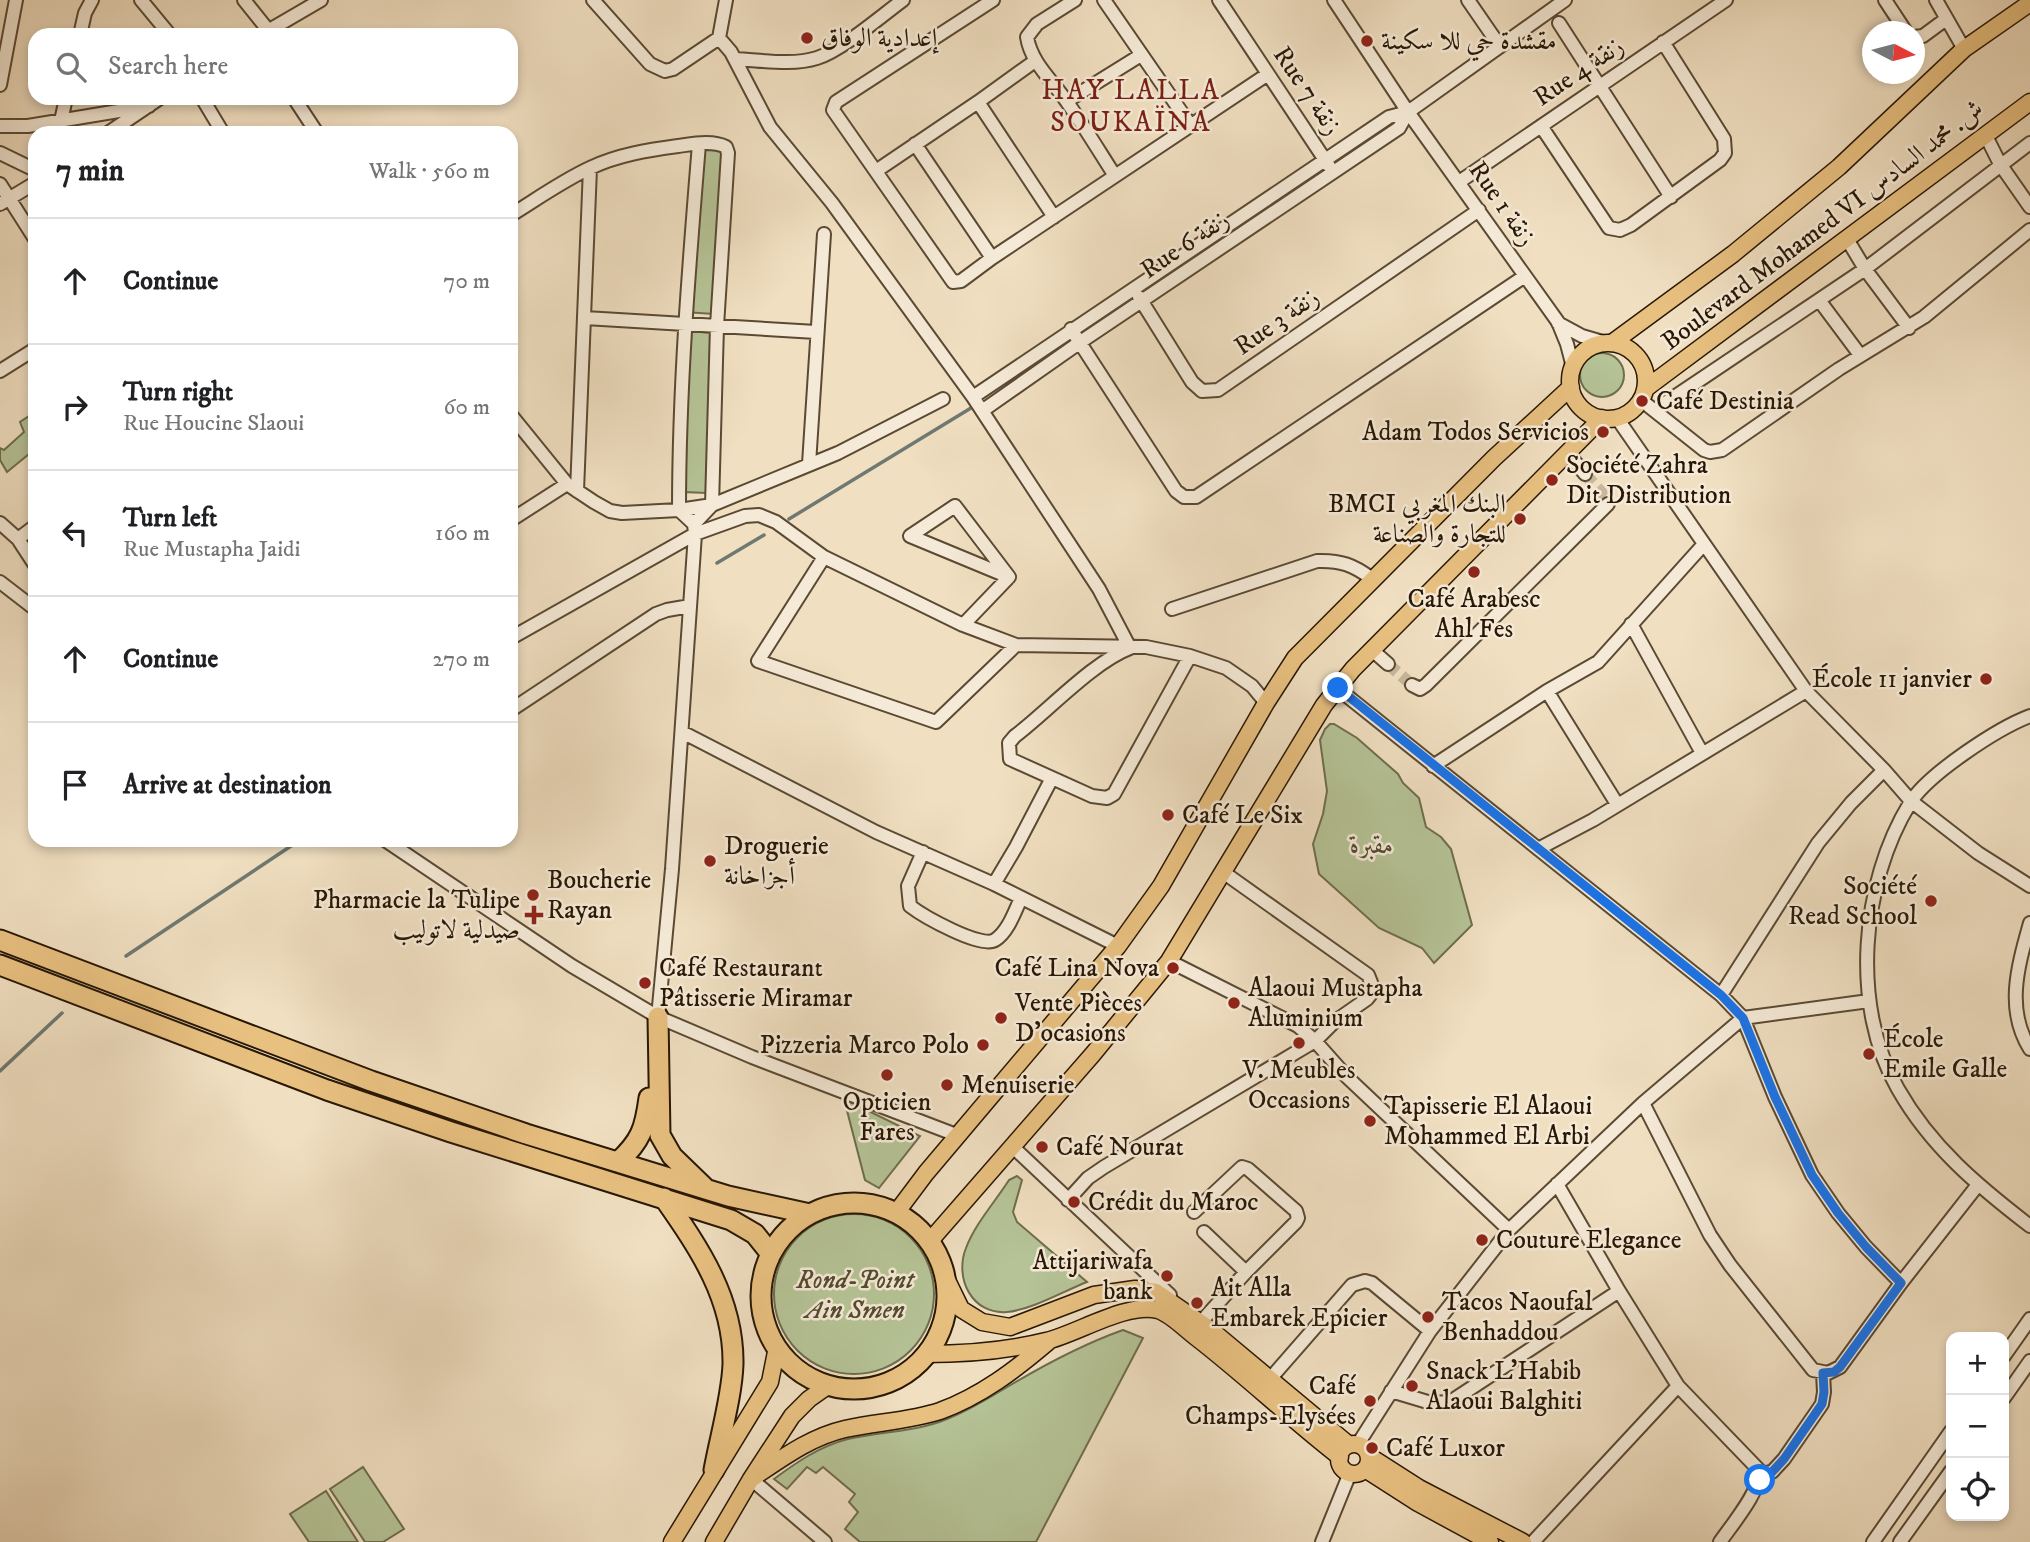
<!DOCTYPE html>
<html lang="en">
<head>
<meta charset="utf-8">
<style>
	body { margin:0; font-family:"IM FELL DW Pica",Amiri,serif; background:#f6f6f6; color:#202124 }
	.controls { position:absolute; right:21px; bottom:21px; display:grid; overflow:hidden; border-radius:14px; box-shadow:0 4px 10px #0003 }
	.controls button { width:63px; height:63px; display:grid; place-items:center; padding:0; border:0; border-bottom:2px solid #e0e0e0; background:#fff; color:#202124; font:35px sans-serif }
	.compass { position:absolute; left:1862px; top:21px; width:63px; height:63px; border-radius:50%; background:#fff; box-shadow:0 4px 10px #0003; rotate:96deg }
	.stop { position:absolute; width:21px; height:21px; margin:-16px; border:5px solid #1a73e8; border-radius:50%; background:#fff }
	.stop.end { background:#1a73e8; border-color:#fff; box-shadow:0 2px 7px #0008 }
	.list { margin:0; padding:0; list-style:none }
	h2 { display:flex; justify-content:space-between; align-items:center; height:91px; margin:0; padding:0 28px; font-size:30px }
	h2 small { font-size:23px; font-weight:400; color:#757577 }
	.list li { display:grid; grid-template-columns:46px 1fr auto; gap:21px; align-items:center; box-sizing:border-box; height:126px; padding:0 28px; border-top:2px solid #e0e0e0 }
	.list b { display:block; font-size:26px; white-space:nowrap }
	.list p { margin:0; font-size:23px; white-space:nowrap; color:#757577 }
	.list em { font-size:23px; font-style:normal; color:#757577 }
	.icon { flex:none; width:38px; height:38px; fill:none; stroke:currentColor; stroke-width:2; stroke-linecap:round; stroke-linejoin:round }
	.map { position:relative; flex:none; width:2030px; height:1542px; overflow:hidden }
	.search { position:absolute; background:#fff; box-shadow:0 4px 10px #0003; left:28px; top:28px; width:490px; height:77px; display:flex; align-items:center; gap:18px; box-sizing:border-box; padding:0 24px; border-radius:21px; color:#757577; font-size:26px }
	.panel { position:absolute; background:#fff; box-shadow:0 4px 10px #0003; left:28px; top:126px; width:490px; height:721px; border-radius:21px }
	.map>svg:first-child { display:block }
	.green { fill:#b5c396; stroke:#6e6d4d; stroke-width:2 }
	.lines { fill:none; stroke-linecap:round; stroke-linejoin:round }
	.stream { stroke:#6f7972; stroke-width:3.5 }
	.minor-tunnel { stroke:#c8b79b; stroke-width:12; stroke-dasharray:12 6; stroke-linecap:butt }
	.minor-casing { stroke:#5a4933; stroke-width:16 }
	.major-casing { stroke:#281704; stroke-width:19 }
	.highway-casing { stroke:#281704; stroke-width:23 }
	.minor { stroke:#f5ead7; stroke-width:12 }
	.major { stroke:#e8c080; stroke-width:16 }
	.highway { stroke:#e8c080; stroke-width:19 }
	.route { stroke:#1a73e8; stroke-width:9 }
	.poi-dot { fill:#8f2418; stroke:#f5ead7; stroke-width:2.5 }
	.labels { text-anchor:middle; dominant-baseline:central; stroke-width:5; stroke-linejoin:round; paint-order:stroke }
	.poi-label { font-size:26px; fill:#281704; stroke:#f5ead7; text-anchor:start }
	.street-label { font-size:26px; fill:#281704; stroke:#f5ead7 }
	.park-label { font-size:26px; font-style:italic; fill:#524b30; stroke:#f5ead7 }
	.neighbourhood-label { font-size:28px; letter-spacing:2px; fill:#7a1f14; stroke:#f5ead7 }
</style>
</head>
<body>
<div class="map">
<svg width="2030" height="1542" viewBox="0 0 2030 1542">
	<rect width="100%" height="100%" fill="#f0dfc1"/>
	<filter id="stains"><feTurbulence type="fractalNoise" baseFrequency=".00286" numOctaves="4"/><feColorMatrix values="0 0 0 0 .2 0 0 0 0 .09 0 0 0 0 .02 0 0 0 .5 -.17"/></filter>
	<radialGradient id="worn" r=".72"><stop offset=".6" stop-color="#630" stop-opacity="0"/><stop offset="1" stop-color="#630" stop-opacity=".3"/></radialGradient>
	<path class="green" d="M702 148 723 149 714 314 684 312Z
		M684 331 715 333 707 493 683 492Z
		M1580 375a22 22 0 1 1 44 0a22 22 0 1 1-44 0Z
		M35 412V459L29 454 7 472 0 460V448L4 450 24 432 20 422Z
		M1330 724H1334L1357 738 1398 774 1403 783 1419 798 1426 827 1441 837 1451 849 1472 925 1434 963 1422 948 1379 928 1319 874 1313 844 1323 814 1327 791 1320 740 1325 729Z
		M844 1099 920 1136 879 1188 865 1180Z
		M1017 1176 1022 1180 1013 1212 1017 1222 1087 1282C1064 1291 1031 1310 1007 1312 972 1315 954 1278 966 1248 975 1224 995 1202 1009 1180Z
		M774 1294a80 80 0 1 1 160 0a80 80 0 1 1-160 0Z
		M1123 1330 1143 1338 1036 1542H860L845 1529 858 1512 849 1502 855 1494 823 1467 816 1473 807 1467 787 1489 774 1479C797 1462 820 1446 848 1439 881 1431 916 1432 947 1419 968 1411 985 1400 1004 1389 1042 1366 1081 1345 1123 1330Z
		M363 1467 404 1529 383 1542H365L330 1489Z
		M326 1491 358 1542H309L290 1514Z"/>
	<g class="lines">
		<path class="stream" d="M789 519 971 408
			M717 563 764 535
			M126 956 300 840
			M0 1071 62 1013"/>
		<path class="minor-tunnel" d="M1585 474 1607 499 1608 504
			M1388 664 1412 685"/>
		<g class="minor-casing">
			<path id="minor" d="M141 0 170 35
				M244 0 268 30
				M593 0 650 64 665 71 673 69 719 38 726 0
				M993 0 836 102 833 110 953 282 961 281 992 258 1268 74
				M1075 0 1037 24 1027 37C1031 63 1053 81 1067 102 1084 126 1099 151 1115 176
				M1104 0 1191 126
				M1219 0 1329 166
				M1334 0 1408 112 1558 322 1567 344 1573 367
				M1468 0 1499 45
				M1885 0 1906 32
				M1936 0 1964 49
				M1559 23 1671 197
				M80 35 85 13 92 0
				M261 35 321 0
				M1914 37 1923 36 1946 19
				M719 38 731 52 770 127 832 203 973 397 1099 589 1130 648C1093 662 1048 711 1015 736L1009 743 1010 759 1092 796 1107 798 1114 794 1190 656
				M735 59C761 60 792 66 817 58 842 50 880 17 903 0
				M0 85 16 0
				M202 98 223 133
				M294 98 317 133
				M1067 101 1141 55
				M978 102 1054 217
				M61 121 66 98
				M0 126H28L149 106
				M1541 126 1609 228 1620 230 1631 225 1720 160 1725 153 1724 139 1663 42
				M108 133 160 98
				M1986 136 2000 164 2030 207
				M915 144 992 258
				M0 153 35 170
				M876 171 978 102 1035 61
				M1459 182 1726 0
				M0 184 35 239
				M0 204 35 183
				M511 215C537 199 562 181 590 168 617 155 648 150 678 146 693 144 712 140 726 147L728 153 717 326 712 505 694 524
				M1847 239 1865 269 1909 328
				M1139 297 1192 382 1202 391 1218 390 1479 210
				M1819 300 1860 355
				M585 318 816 332
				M1558 323 1582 336 1606 343
				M1071 329 1176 491 1184 497H1196L1525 276
				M0 371 35 349
				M973 397 1389 117 1408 112 1565 0
				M1641 400 1704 450 1710 452 1722 450 1839 369 1924 317 2030 230
				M1655 410 1865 269 2030 143
				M982 411 1079 343 1399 128 1408 112
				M511 415 567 484 594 502 610 511 622 513 679 510 712 505 838 453 943 399
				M1617 418 1806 691 1884 770 1911 801 1978 853 2030 886
				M1567 452 1585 474
				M809 464 824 234
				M577 491 590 168
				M511 520 567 484
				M0 523 18 539 35 565
				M18 539 35 526
				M824 557 758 661 936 722 1016 645
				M0 582 35 609
				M1172 609 1317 561C1340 560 1354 565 1372 579
				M1631 624 1702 753
				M963 625 1009 577 955 506 910 536 1009 577
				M511 638 695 534 745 516 759 515 776 522 824 557 963 625 1016 645 1146 647 1190 656 1226 668 1252 686 1266 703
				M1372 650 1388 664
				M1412 685 1420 689 1426 685 1608 504
				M1337 688 1721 995 1743 1018 1775 1097 1812 1175 1838 1213 1866 1247 1901 1283
				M1547 691 1617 804
				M511 710 656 614 667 610 690 606
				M2030 716C1998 728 1928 774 1910 803 1861 883 1850 1006 1898 1089 1931 1147 1978 1186 2030 1226
				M682 732 876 832 994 884 1118 946
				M1433 766 1547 691 1598 662 1704 544
				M385 840 572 966 658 1017 752 1057 959 1136
				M1538 849 1593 820 1806 691
				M923 852 908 886 910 906C923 916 981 949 995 940 1008 932 1015 911 1021 898
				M994 884 1016 847 1052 778
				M2030 923C2018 966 2005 1009 2030 1049
				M1169 961 1298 1026 1315 1041 1347 1077 1509 1230
				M1721 995 1818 843 1851 803 1884 770
				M658 1017 672 869 695 534 694 524 679 510C679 387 689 266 699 144
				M1643 1103 1710 1235 1730 1265 1813 1370 1828 1373 1840 1367 1901 1283 1977 1186
				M1013 1147 1170 1295
				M1557 1184 1619 1291 1678 1386 1759 1470C1763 1488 1731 1526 1720 1542
				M1068 1200 1088 1178 1104 1167 1315 1041 1334 1022 1367 999 1371 994 1372 985 1368 975 1223 872
				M1194 1212 1242 1167 1248 1169 1296 1211 1298 1218 1296 1222 1246 1272
				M1201 1322 1246 1272 1204 1232
				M2004 1356 2030 1319
				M1270 1379 1352 1285 1365 1281 1372 1283 1430 1331
				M1391 1391 1431 1403 1450 1402 1619 1291
				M2004 1398 2030 1361
				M1358 1444 1430 1331 1509 1230 1643 1103 1743 1018 1869 1001
				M1760 1474 1772 1472 1784 1459 1822 1404 1824 1392 1823 1373
				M751 1479 825 1542
				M1322 1542 1350 1473
				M1533 1542 1678 1386
				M1873 1542 1951 1431
				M1900 1542 1951 1471"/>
		</g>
		<g class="major-casing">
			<path id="major" d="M1612 343 1733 254 1839 167 1964 49 2030 3
				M1570 381a38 38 0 1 1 76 0a38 38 0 1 1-76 0Z
				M1645 389 2030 102
				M896 1213 926 1173 1118 946 1161 886 1266 703 1295 658 1494 458 1571 387
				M929 1242 1093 1054 1169 961 1324 705 1353 669 1602 418
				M944 1274 961 1309 982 1322 1010 1327 1094 1295 1135 1289 1156 1292 1211 1330 1349 1445
				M925 1354C967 1354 1006 1351 1046 1341 1077 1334 1126 1302 1158 1310 1171 1314 1185 1329 1197 1338 1246 1376 1291 1419 1340 1457
				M1339 1459a15 15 0 1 1 30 0a15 15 0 1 1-30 0Z
				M1369 1456 1419 1488 1523 1542
				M1365 1469 1418 1503 1490 1542
				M751 1479C781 1459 810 1437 845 1429 876 1422 910 1421 940 1411 981 1396 1015 1370 1048 1342
				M672 1542 770 1382 777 1347
				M714 1542 751 1479 792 1416 809 1399 829 1385"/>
		</g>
		<g class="highway-casing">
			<path id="highway" d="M0 940 371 1081 526 1134 728 1196 810 1214
				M0 965 327 1090 451 1132 731 1220 755 1234 771 1254
				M658 1017 660 1135 672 1156 704 1187
				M618 1162C641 1141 645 1128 649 1098
				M664 1198C699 1248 734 1299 733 1364 732 1396 720 1437 714 1470
				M761 1296a93 93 0 1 1 186 0a93 93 0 1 1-186 0Z"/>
		</g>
		<use href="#minor" class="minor"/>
		<use href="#major" class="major"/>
		<use href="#highway" class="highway"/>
	</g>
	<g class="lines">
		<path class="route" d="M1338 688 1721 995 1743 1018 1775 1097 1812 1175 1838 1213 1866 1247 1901 1283 1840 1367 1834 1372 1823 1373 1824 1392 1822 1404 1784 1459 1772 1472 1760 1475V1480"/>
	</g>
	<g class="poi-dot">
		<circle cx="807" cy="38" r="7"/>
		<circle cx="1367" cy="41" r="7"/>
		<circle cx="1642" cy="401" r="7"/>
		<circle cx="1603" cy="432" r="7"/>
		<circle cx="1552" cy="480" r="7"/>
		<circle cx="1520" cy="519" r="7"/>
		<circle cx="1474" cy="572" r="7"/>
		<circle cx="1986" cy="679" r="7"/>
		<circle cx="1168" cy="815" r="7"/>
		<circle cx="710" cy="861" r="7"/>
		<circle cx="533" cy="895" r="7"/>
		<circle cx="1931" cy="901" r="7"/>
		<path d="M530.5 904.5h7v7h7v7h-7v7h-7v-7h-7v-7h7z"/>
		<circle cx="1173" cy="968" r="7"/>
		<circle cx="645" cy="983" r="7"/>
		<circle cx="1234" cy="1003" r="7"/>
		<circle cx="1001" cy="1018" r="7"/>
		<circle cx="1299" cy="1043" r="7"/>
		<circle cx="983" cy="1045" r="7"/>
		<circle cx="1869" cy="1054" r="7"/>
		<circle cx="887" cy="1075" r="7"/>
		<circle cx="947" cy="1085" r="7"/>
		<circle cx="1370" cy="1121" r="7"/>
		<circle cx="1042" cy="1147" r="7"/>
		<circle cx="1074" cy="1202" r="7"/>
		<circle cx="1482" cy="1240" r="7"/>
		<circle cx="1167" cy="1276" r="7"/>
		<circle cx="1197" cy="1303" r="7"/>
		<circle cx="1428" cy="1317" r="7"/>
		<circle cx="1412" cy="1386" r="7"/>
		<circle cx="1370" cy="1401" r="7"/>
		<circle cx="1372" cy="1448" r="7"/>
	</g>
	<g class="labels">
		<g class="poi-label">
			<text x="821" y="38">إعدادية الوفاق</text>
			<text x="1381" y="41">مقشدة حي للا سكينة</text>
			<text x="1656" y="401">Café Destinia</text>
			<text x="1589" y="432" text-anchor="end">Adam Todos Servicios</text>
			<text x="1566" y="465">Société Zahra<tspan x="1566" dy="30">Dit Distribution</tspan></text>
			<text x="1506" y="504" text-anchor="end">BMCI البنك المغربي<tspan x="1506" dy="30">للتجارة والصناعة</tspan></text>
			<text x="1474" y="599" text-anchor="middle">Café Arabesc<tspan x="1474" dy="30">Ahl Fes</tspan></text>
			<text x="1972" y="679" text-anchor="end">École 11 janvier</text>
			<text x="1182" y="815">Café Le Six</text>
			<text x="724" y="846">Droguerie<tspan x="724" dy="30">أجزاخانة</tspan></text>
			<text x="547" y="880">Boucherie<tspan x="547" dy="30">Rayan</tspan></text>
			<text x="1917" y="886" text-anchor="end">Société<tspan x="1917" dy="30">Read School</tspan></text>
			<text x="520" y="900" text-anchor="end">Pharmacie la Tulipe<tspan x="520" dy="30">صيدلية لاتوليب</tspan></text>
			<text x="659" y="968">Café Restaurant<tspan x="659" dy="30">Pâtisserie Miramar</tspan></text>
			<text x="1159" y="968" text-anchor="end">Café Lina Nova</text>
			<text x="1248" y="988">Alaoui Mustapha<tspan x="1248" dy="30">Aluminium</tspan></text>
			<text x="1015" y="1003">Vente Pièces<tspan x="1015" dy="30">D'ocasions</tspan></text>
			<text x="1883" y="1039">École<tspan x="1883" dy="30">Emile Galle</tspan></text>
			<text x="969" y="1045" text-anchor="end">Pizzeria Marco Polo</text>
			<text x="1299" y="1070" text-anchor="middle">V. Meubles<tspan x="1299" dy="30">Occasions</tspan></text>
			<text x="961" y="1085">Menuiserie</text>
			<text x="887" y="1102" text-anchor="middle">Opticien<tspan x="887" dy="30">Fares</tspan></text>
			<text x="1384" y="1106">Tapisserie El Alaoui<tspan x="1384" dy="30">Mohammed El Arbi</tspan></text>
			<text x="1056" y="1147">Café Nourat</text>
			<text x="1088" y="1202">Crédit du Maroc</text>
			<text x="1496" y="1240">Couture Elegance</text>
			<text x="1153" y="1261" text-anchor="end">Attijariwafa<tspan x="1153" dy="30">bank</tspan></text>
			<text x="1211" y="1288">Ait Alla<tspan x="1211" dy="30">Embarek Epicier</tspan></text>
			<text x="1442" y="1302">Tacos Naoufal<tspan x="1442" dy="30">Benhaddou</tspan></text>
			<text x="1426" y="1371">Snack L'Habib<tspan x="1426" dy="30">Alaoui Balghiti</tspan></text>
			<text x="1356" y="1386" text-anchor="end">Café<tspan x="1356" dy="30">Champs-Elysées</tspan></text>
			<text x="1386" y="1448">Café Luxor</text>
		</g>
		<g class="street-label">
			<text transform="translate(1579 72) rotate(-34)">Rue 4 زنقة</text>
			<text transform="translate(1307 91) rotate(56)">Rue 7 زنقة</text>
			<text transform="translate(1502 204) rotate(55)">Rue 1 زنقة</text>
			<text transform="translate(1823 226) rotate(-37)">Boulevard Mohamed VI ش. محمد السادس</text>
			<text transform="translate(1185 245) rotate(-34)">Rue 6 زنقة</text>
			<text transform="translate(1277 322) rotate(-35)">Rue 3 زنقة</text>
		</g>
		<g class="park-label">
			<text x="1372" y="845">مقبرة</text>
			<text x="855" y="1280">Rond-Point<tspan x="855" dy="30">Ain Smen</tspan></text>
		</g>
		<g class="neighbourhood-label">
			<text x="1131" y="90">HAY LALLA<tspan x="1131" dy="32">SOUKAÏNA</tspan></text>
		</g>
	</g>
	<rect width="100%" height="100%" filter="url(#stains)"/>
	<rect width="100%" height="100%" fill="url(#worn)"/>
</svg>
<div class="controls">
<button>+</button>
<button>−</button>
<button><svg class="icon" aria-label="locate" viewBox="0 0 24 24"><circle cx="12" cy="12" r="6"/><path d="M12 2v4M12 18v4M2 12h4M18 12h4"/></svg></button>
</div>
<svg class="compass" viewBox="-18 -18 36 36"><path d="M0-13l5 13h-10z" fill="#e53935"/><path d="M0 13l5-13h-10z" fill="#757577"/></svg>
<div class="stop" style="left:1760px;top:1480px"></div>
<div class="stop end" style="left:1338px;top:688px"></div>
<div class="search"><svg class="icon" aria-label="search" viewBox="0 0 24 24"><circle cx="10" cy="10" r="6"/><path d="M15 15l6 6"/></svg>Search here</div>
<section class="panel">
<h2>7 min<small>Walk · 560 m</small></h2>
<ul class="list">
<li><svg class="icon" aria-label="ahead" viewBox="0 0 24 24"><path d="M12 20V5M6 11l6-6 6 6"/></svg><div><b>Continue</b></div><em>70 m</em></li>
<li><svg class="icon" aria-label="right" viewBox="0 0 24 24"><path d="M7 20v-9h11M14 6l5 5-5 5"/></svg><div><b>Turn right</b><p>Rue Houcine Slaoui</p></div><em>60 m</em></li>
<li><svg class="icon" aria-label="left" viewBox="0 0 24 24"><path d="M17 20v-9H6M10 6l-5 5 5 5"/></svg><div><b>Turn left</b><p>Rue Mustapha Jaidi</p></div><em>160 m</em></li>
<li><svg class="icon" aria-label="ahead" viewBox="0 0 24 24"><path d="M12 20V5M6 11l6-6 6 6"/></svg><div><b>Continue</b></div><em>270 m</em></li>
<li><svg class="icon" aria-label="arrive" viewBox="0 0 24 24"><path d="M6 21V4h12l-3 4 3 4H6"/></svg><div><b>Arrive at destination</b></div></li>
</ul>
</section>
</div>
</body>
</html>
